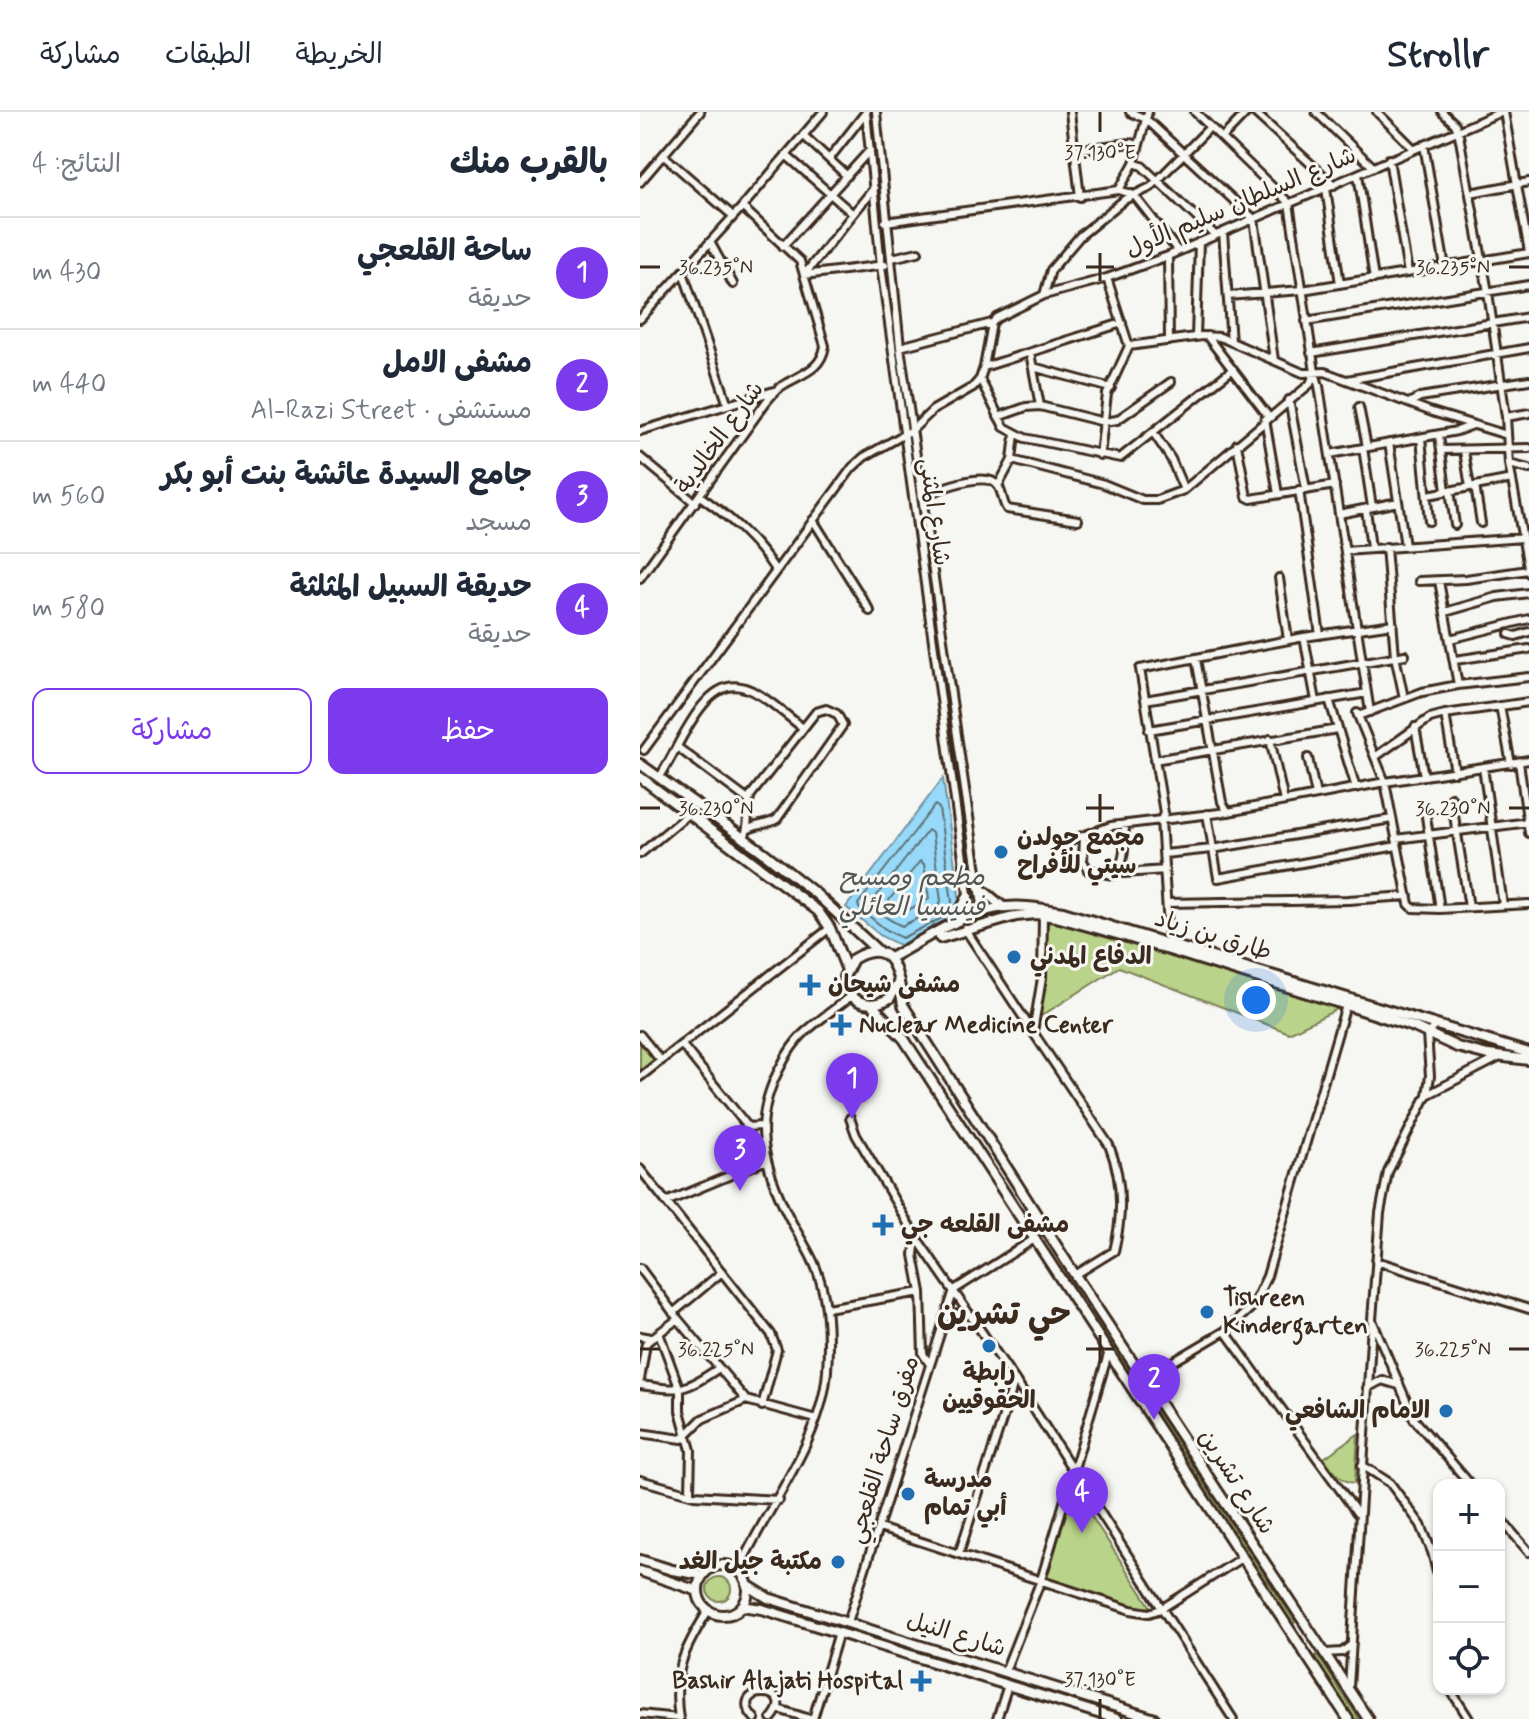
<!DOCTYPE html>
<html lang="ar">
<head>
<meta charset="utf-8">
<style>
	body { margin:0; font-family:Mynerve,"Playpen Sans Arabic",sans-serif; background:#f6f6f7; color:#1f2937; direction:rtl }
	.controls { position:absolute; right:24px; bottom:24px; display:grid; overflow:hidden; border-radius:16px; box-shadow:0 2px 6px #0004 }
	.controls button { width:72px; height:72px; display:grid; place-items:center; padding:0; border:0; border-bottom:2px solid #e0e1e3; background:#fff; color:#1f2937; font:40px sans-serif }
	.you { position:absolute; left:616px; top:888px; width:28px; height:28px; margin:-20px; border:6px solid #fff; border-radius:50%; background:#1a73e8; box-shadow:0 0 0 12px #1a73e833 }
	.badge { display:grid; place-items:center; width:52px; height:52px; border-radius:50%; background:#7c3aed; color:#fff; font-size:26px; font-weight:700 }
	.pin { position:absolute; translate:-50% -66px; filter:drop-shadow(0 2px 4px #0008) }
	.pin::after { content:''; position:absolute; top:42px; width:28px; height:24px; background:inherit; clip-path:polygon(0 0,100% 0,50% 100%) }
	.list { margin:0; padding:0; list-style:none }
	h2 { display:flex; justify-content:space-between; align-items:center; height:104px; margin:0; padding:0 32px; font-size:34px }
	h2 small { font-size:26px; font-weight:400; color:#747a83 }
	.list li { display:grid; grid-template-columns:52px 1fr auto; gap:24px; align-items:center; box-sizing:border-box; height:112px; padding:0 32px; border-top:2px solid #e0e1e3 }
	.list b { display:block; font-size:30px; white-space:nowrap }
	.list p { margin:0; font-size:26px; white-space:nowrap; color:#747a83 }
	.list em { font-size:26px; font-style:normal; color:#747a83 }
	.actions { display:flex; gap:16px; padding:24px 32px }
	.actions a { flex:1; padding:18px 0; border:2px solid #7c3aed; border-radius:16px; text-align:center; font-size:28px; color:#7c3aed }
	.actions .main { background:#7c3aed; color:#fff }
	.icon { flex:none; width:44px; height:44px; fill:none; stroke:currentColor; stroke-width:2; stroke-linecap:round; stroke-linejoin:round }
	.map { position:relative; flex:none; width:889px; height:1607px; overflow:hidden; direction:ltr }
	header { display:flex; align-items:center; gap:48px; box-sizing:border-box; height:112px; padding:0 40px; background:#fff; border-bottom:2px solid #e0e1e3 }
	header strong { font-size:38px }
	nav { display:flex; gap:44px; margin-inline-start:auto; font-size:28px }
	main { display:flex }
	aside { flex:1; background:#fff }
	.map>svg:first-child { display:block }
	.green { fill:#bad38a; stroke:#7a7e54; stroke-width:2 }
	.water { fill:#96d9f8; stroke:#7293a1; stroke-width:2 }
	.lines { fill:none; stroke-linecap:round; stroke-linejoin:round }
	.shore { stroke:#5f7075; stroke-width:2 }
	.minor-casing { stroke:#3b2a1e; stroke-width:12 }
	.major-casing { stroke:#3b2a1e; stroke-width:14 }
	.minor { stroke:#f6f6f2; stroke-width:6 }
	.major { stroke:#f6f6f2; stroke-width:8 }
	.ticks { fill:none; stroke:#3b2a1e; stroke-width:3 }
	.poi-dot { fill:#1f6fb2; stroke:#f6f6f2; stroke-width:3 }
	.labels { text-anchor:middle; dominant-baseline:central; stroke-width:6; stroke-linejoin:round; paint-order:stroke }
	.street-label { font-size:24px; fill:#3b2a1e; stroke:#f6f6f2 }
	.poi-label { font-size:24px; font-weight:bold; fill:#3b2a1e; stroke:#f6f6f2; text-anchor:start }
	.water-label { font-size:26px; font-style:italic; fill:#525654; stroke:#f6f6f2 }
	.district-label { font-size:32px; font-weight:bold; fill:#3b2a1e; stroke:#f6f6f2 }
	.ticks-label { font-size:20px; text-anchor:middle; fill:#3b2a1e; stroke:#f6f6f2; stroke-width:6; stroke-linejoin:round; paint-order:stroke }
</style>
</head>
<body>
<header>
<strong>Strollr</strong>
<nav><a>الخريطة</a><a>الطبقات</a><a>مشاركة</a></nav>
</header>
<main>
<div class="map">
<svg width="889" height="1607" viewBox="0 0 889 1607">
	<rect width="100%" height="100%" fill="#f6f6f2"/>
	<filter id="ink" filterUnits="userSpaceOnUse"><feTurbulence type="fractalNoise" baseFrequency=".0125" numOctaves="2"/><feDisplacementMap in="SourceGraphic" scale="16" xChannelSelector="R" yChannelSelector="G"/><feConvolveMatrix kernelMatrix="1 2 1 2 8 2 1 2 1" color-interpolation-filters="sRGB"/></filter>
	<g filter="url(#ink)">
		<path class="green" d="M403 803 706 893 649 921 479 855 393 909Z
			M0 923 21 949 0 965Z
			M451 1199 655 1510 652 1513 448 1202Z
			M718 1322 715 1371C700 1370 692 1357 684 1346Z
			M433 1376 516 1503 407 1467Z
			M67 1477a12 12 0 1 1 24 0a12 12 0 1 1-24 0Z
			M677 1543 719 1607H714L673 1546Z"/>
		<path class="water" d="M303 666 320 791 311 810 263 835 241 824 206 795Z"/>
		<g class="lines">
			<path class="shore" d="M295 693 299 696 312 790 304 805 262 826 245 817 219 796 218 792Z
				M288 718 292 721 301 789 296 797 262 814C251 809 237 801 232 790Z
				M280 749 284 752 289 787 262 801 250 792 249 788Z"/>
			<g class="minor-casing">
				<path id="minor" d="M226 0 241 154 331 804
					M236 0 260 235 343 800
					M430 0 440 85
					M490 0 506 7 614 107 634 248
					M614 0 694 73
					M676 0 733 55
					M737 0 774 37
					M802 0 815 12 819 23 848 180 866 305 869 352 889 461
					M864 0 889 140
					M163 23 207 64
					M582 26 607 0
					M784 33 805 155
					M434 38 491 31 498 33
					M23 43 93 104
					M146 43 213 102
					M189 47 226 0
					M749 47 768 161
					M494 51 502 54 575 123
					M718 62 734 167
					M0 70 60 0
					M686 76 700 172
					M479 78 494 83 538 139
					M830 81 889 70
					M102 95 160 149 164 163
					M245 110 479 78 494 51 508 0
					M583 120 591 230
					M70 130 93 172
					M143 134 230 38
					M528 144 529 229
					M252 146 278 140
					M43 160 88 293
					M164 163 234 76
					M467 166 489 234 562 224 580 225 663 261 685 260 792 300 867 323
					M404 183 411 158 440 124 484 88 511 75 570 15
					M588 184 662 178 889 141
					M0 207 102 95 183 0
					M666 209 889 173
					M567 224 628 304
					M556 225 559 130
					M260 235 352 211 357 206 404 183 467 166 528 144 861 0
					M390 241 400 294
					M671 241 889 205
					M344 255 482 211
					M393 255 471 276
					M675 260 679 274 730 600
					M340 267 364 315 385 326 480 346 593 257
					M707 268 889 236
					M649 288 666 377
					M769 291 780 285 889 268
					M719 295 727 335
					M358 305 386 295 400 294 464 310 477 308 531 270
					M866 305 889 301
					M625 307 638 382
					M0 319 134 279
					M513 320 531 347 544 378
					M799 323 806 379
					M781 326 789 409
					M749 331 765 434
					M597 332 607 385 611 387 695 373
					M723 336 732 395
					M801 338 889 336
					M824 339 830 375
					M690 342 817 319 833 313
					M460 343 467 282 489 234
					M0 345 55 391
					M372 348 464 372 503 388H517L544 378 670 272 675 260 649 91 555 0
					M869 352 889 357
					M358 374 372 348 375 322
					M835 374 841 411
					M659 378 680 523
					M810 378 815 413
					M788 383 872 367
					M60 384C91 406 115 427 136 459
					M281 385C296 378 347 357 358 374 363 381 362 390 367 397L438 408
					M726 397 731 436
					M699 402 758 390
					M173 408 230 499
					M746 435 755 544 764 586
					M705 439 883 426
					M0 466 126 290C131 284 137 276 145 272 163 261 181 258 185 234L164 163 245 153
					M639 466 648 528
					M779 469 826 467 888 458
					M799 469 818 573
					M805 500 857 485 889 481
					M869 522 876 524 889 520
					M664 525 676 589
					M810 527 889 507
					M556 547 582 690 588 700 745 670 889 648
					M815 548 889 537
					M689 587 716 676
					M505 588 765 543
					M860 594 871 652
					M717 601 745 670 769 792 773 796 800 797 889 792
					M805 602 815 660
					M718 604 782 580 818 573 889 565
					M775 615 784 664
					M509 618 727 581
					M630 627 644 689
					M37 635 108 688
					M4 638 212 356 224 345 272 318 293 298 333 275 340 267 344 255 352 211
					M735 645 790 606 805 602 889 590
					M668 646 676 683
					M514 648 698 617
					M879 650 889 721
					M843 655 863 793
					M19 666C37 641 62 566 101 575 119 578 147 604 163 616
					M811 685 829 795
					M785 698 800 797
					M588 700 521 708 524 701 500 557 664 525 753 512
					M567 702 578 766 757 734
					M444 723 443 749 448 758 473 763C487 751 484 729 485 712
					M104 726C111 712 105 696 111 683L176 600 186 597 197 602 203 613 137 707C128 713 118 712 109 717
					M756 727 889 710
					M419 732 471 714 521 708 529 831
					M0 742 48 702
					M524 742 572 737 752 707
					M480 758 484 761 525 758
					M527 791 708 788 768 784
					M403 803 402 866 393 920 469 1033C483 1068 483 1103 474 1139L435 1163
					M325 817 393 920
					M796 913 787 922 790 964 787 983 748 1060 740 1101 732 1208 774 1307 831 1373
					M0 923 21 949
					M42 933 108 1015 121 1014
					M0 965 190 816
					M787 983 858 946
					M210 1006 216 1023 276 1125 375 1268 593 1607
					M0 1057 131 1222 137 1238 122 1294
					M26 1090 127 1048
					M276 1125 274 1143 281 1180 283 1242 289 1251
					M736 1149 889 1197
					M0 1156 38 1207 106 1288 176 1307
					M187 1196 281 1180
					M33 1201 82 1160
					M304 1206 318 1202 331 1203
					M585 1219 717 1401
					M19 1221 40 1278V1299L51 1338 50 1380
					M0 1224 12 1226 38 1207
					M504 1267 585 1219 612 1195 627 1164 706 893
					M0 1268 6 1231 12 1226
					M0 1273C42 1279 43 1280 79 1256
					M727 1276 742 1268 759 1273
					M0 1321 42 1327 62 1307 106 1288
					M722 1353 750 1371 781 1413 792 1440 798 1464 799 1494
					M0 1368 54 1383 139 1388
					M859 1405 889 1440
					M239 1416 491 1498 509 1501 521 1497 603 1445
					M319 1442 375 1268
					M98 1459C126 1396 182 1329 187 1259 189 1229 189 1197 180 1168 173 1142 156 1121 145 1097 120 1044 113 1004 142 952 147 942 155 930 163 922 178 908 195 897 211 884
					M208 1510 314 1178 396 1126
					M686 1541 702 1540 711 1533
					M365 1559 401 1468 469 1239
					M709 1575 732 1212
					M810 1577 829 1607
					M138 1597 170 1607
					M0 1602 38 1606
					M39 1607C32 1561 44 1537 68 1499
					M115 1607C83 1573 162 1572 131 1607
					M173 1607 199 1520
					M357 1607 368 1573"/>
			</g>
			<g class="major-casing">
				<path id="major" d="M0 652 123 740 176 782 238 839
					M0 665 178 799 190 816 206 856
					M339 775 363 795
					M314 811 328 784
					M300 826 376 804 396 802 416 805 484 824 706 893 774 915 817 935 848 943 889 948
					M250 846C286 827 324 799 366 795 385 793 404 797 423 800L889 941
					M259 869 250 886C229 898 207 891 204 865L213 847C254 823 258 863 263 893L435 1163 728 1607
					M233 894 264 927 708 1607
					M0 1448 32 1458 63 1463
					M58 1478a25 25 0 1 1 50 0a25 25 0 1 1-50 0Z
					M0 1459 58 1479
					M107 1473 128 1486 515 1607
					M102 1494 122 1497 477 1607"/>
			</g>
			<use href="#minor" class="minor"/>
			<use href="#major" class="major"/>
		</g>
	</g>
	<path class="ticks" d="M460 0V20M460 141V169M0 155H20M446 155H474M869 155H889M460 682V710M0 696H20M446 696H474M869 696H889M460 1223V1251M0 1237H20M446 1237H474M869 1237H889M460 1587V1607"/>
	<g class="poi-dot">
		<circle cx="361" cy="740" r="8"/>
		<circle cx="374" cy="845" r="8"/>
		<path d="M166 861h8v8h8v8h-8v8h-8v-8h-8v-8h8z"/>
		<path d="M197 901h8v8h8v8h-8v8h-8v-8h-8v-8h8z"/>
		<path d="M239 1101h8v8h8v8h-8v8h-8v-8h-8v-8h8z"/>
		<circle cx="567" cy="1200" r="8"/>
		<circle cx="349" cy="1234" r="8"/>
		<circle cx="806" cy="1299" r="8"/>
		<circle cx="268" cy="1382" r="8"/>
		<circle cx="198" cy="1450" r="8"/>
		<path d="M277 1557h8v8h8v8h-8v8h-8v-8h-8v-8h8z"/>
	</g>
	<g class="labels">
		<g class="street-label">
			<text transform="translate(601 91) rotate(-23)">شارع السلطان سليم الأول</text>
			<text transform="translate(80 326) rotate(-54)">شارع الخالدية</text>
			<text transform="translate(294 400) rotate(82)">شارع المثنى</text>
			<text transform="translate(573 824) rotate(17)">طارق بن زياد</text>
			<text transform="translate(244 1338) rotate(-73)">مفرق ساحة القلعجي</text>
			<text transform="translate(596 1370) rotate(57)">شارع تشرين</text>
			<text transform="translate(316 1523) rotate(17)">شارع النيل</text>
		</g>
		<g class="poi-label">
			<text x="377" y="726">مجمع جولدن<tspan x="377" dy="28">سيتي للأفراح</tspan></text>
			<text x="390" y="845">الدفاع المدني</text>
			<text x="188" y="873">مشفى شيحان</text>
			<text x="219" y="913">Nuclear Medicine Center</text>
			<text x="261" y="1113">مشفى القلعه جي</text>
			<text x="583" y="1186">Tishreen<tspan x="583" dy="28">Kindergarten</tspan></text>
			<text x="349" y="1261" text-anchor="middle">رابطة<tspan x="349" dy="28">الحقوقيين</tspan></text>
			<text x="790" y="1299" text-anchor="end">الامام الشافعي</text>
			<text x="284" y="1368">مدرسة<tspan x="284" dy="28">أبي تمام</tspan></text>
			<text x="182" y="1450" text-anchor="end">مكتبة جيل الغد</text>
			<text x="263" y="1569" text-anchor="end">Bashir Alajati Hospital</text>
		</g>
		<g class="water-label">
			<text x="272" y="766">مطعم ومسبح<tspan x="272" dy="30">فينيسيا العائلي</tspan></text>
		</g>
		<g class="district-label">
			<text x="364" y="1203">حي تشرين</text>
		</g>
	</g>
	<g class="ticks-label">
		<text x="460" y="47">37.130°E</text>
		<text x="76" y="162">36.235°N</text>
		<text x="813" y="162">36.235°N</text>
		<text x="76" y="703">36.230°N</text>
		<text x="813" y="703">36.230°N</text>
		<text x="76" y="1244">36.225°N</text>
		<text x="813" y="1244">36.225°N</text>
		<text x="460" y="1574">37.130°E</text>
	</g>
</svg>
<div class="controls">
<button>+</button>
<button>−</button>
<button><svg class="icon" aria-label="locate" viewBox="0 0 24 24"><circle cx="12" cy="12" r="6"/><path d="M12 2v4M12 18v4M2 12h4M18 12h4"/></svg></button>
</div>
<div class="you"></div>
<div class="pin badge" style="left:212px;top:1007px">1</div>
<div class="pin badge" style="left:514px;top:1308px">2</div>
<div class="pin badge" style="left:100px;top:1079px">3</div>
<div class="pin badge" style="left:442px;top:1421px">4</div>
</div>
<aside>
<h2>بالقرب منك<small>النتائج: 4</small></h2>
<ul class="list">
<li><span class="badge">1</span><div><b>ساحة القلعجي</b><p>حديقة</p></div><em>430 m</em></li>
<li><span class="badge">2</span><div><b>مشفى الامل</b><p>مستشفى · Al-Razi Street</p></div><em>440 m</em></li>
<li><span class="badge">3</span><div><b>جامع السيدة عائشة بنت أبو بكر</b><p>مسجد</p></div><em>560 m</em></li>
<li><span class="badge">4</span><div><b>حديقة السبيل المثلثة</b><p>حديقة</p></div><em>580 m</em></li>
</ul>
<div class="actions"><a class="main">حفظ</a><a>مشاركة</a></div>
</aside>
</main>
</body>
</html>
